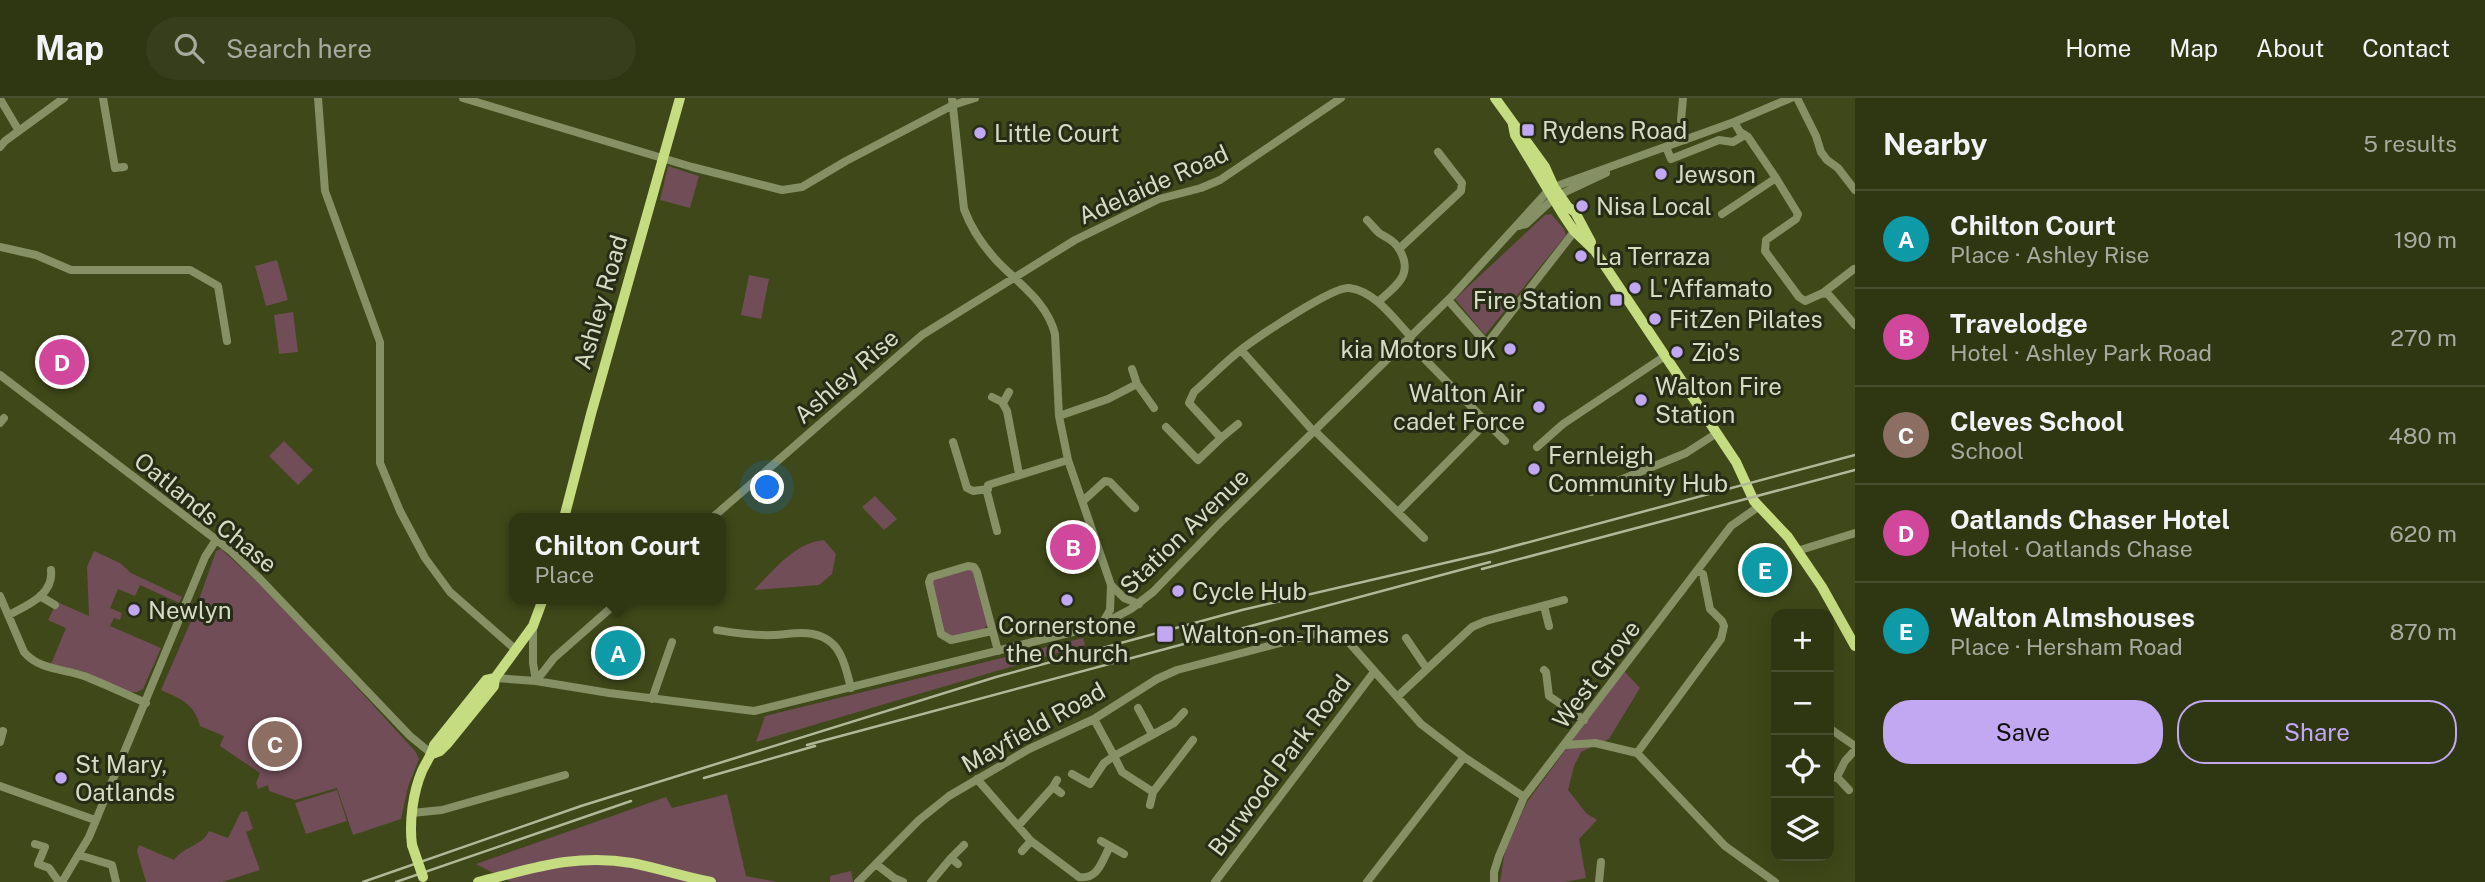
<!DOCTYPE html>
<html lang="en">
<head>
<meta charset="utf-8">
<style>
	body { margin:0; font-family:"Public Sans",sans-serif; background:#363e1b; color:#f1f3f6 }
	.controls { position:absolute; right:21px; bottom:21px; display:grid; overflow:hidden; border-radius:14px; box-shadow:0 7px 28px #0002 }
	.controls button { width:63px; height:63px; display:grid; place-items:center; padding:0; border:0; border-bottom:2px solid #495032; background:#2e3612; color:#f1f3f6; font:35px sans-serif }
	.you { position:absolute; left:768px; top:390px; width:24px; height:24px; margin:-18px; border:5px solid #fff; border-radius:50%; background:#1a73e8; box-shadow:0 0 0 10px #1a73e833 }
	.badge { display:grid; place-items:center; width:46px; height:46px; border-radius:50%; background:#c2a8f2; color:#fff; font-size:23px; font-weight:700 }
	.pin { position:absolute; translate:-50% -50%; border:4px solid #fff; box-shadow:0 2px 7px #0006 }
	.popup { position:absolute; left:509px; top:415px; width:217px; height:91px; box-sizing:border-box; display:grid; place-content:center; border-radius:14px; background:#2e3612; filter:drop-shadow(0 2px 5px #0005); font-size:23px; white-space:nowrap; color:#a7ab9f }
	.popup b { font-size:26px; color:#f1f3f6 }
	.popup::after { content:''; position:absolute; left:50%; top:100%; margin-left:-14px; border:14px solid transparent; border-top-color:#2e3612 }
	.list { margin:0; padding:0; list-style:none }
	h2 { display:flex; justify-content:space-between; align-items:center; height:91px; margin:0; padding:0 28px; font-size:30px }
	h2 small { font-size:23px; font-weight:400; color:#a7ab9f }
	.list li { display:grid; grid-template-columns:46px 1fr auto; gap:21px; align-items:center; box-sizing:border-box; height:98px; padding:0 28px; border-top:2px solid #495032 }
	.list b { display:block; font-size:26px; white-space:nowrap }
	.list p { margin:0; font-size:23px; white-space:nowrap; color:#a7ab9f }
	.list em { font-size:23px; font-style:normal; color:#a7ab9f }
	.actions { display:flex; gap:14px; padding:21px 28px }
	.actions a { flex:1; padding:16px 0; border:2px solid #c2a8f2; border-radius:28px; text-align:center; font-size:24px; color:#c2a8f2 }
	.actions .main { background:#c2a8f2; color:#111 }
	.icon { flex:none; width:38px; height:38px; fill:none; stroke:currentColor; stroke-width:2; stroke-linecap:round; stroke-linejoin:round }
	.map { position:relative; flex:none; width:1855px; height:784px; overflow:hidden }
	header { display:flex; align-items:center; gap:42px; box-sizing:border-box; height:98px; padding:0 35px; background:#2e3612; border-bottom:2px solid #495032 }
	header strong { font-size:33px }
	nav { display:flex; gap:38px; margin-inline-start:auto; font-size:24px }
	.search { width:490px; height:63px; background:#363e1b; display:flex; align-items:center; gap:18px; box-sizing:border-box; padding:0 24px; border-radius:38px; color:#a7ab9f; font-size:26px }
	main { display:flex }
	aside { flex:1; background:#2e3612 }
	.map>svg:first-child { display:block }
	.green { fill:#704d57 }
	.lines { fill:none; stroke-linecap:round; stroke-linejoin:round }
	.minor { stroke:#859065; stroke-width:8 }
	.major { stroke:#c6dc80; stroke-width:10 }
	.rail { stroke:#b0b898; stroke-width:2.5 }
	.major-bridge { stroke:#c6dc80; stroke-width:10 }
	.poi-dot { fill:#c2a8f2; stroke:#272c17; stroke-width:2.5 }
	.labels { text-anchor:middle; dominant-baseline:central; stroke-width:6; stroke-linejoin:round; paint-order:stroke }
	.poi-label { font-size:24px; fill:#d5dcc2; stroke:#272c17; text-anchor:start }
	.street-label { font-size:24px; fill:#d5dcc2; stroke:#272c17 }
</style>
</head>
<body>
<header>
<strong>Map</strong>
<div class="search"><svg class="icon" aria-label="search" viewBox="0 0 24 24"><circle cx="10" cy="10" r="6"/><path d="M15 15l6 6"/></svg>Search here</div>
<nav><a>Home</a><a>Map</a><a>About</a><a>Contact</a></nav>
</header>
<main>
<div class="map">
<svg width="1855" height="784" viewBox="0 0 1855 784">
	<rect width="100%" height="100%" fill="#3e4818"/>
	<path class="green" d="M668 68 699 78 690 110 660 102Z
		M1551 116 1564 131 1566 137 1485 237 1455 201 1545 117Z
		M277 162 288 202 266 208 255 168Z
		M749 177 769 181 761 221 741 217Z
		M293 214 298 254 279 256 274 217Z
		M284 343 313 372 298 387 269 358Z
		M875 398 897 421 884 432 862 409Z
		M824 442 836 456 832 476 819 487 754 492C774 472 794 445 824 442Z
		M221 451 277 502 415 653 419 661 408 689 401 721 353 737 337 690 295 702 269 693 268 687 258 691 256 685 260 675 220 648 224 638 200 628C194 605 181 601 161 592L194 516 216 453Z
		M94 453 120 465 131 475 182 499 179 505 140 487 135 498 118 491 110 510 122 515 120 522 114 520 110 528 161 550 143 591 137 594H129L85 574 51 566 66 530 48 522 57 504 89 518 87 469Z
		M969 471 973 472 987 519V527L984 531 951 540 943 534 932 481Z
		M1083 540 1085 547 756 644 765 618Z
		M1624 573 1640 590 1609 641 1581 654 1574 668 1568 692 1586 715 1597 722 1579 741 1586 780 1565 784H1500L1505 753 1527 704Z
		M337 692 347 723 306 736 295 705Z
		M727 696 746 778 777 784H511L476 766 666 699 672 710Z
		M247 713 253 731 246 734 260 772 222 784H146L137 753 139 747 174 762C184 748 202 748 209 733L228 740 241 714Z
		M851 773 853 784H830V778Z"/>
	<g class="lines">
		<path class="minor" d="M103 0 115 70 124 69
			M318 0 325 93 380 244V365L400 413 425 460 450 494 515 551
			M463 0 692 69 782 92 802 89 846 63 953 7 975 0
			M952 0 964 111C971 130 983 148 997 163 1019 186 1047 204 1055 236L1059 318 1068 362 1111 487 1110 512 1103 524
			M1683 0 1681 22 1685 42
			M1797 0 1816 38 1821 54 1827 62 1838 70 1855 92
			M0 1 19 33
			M0 49 5 43 64 0
			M1666 49 1671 61 1719 42 1733 44 1745 37
			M1776 80 1798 116 1796 121 1766 142 1765 153 1799 199 1805 203 1823 195 1828 196 1855 227
			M1554 89 1734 24 1791 0
			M1559 97 1606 75
			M1722 116 1776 80 1748 39 1740 34 1734 24
			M1367 122C1371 126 1375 131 1379 135 1385 139 1393 142 1397 148 1416 175 1397 187 1378 204
			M1518 128 1526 126 1553 101
			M0 149 36 157 71 172H190L218 188 227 243
			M1399 151 1461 93 1462 85 1438 54
			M1823 195 1854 171
			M1448 202 1485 244 1489 243 1577 130
			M1407 243 1505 343
			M1241 252 1314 334
			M1132 271 1137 286 1154 310
			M0 277 231 453 260 481 410 638 432 656
			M992 299 1002 304 1007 313 1019 376
			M1003 305 1009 294
			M1059 318 1108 301 1137 286
			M0 325 4 320
			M1166 329 1198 362 1221 340 1189 305 1194 294C1210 280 1225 264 1242 251 1258 239 1333 188 1349 190 1375 193 1394 221 1411 239
			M1315 333 1424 440
			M1221 340 1238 326
			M953 344 967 390 973 393 988 391
			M1537 349 1563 326 1665 258
			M1591 394 1686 355 1717 335
			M1083 403 1105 383 1110 384 1135 410
			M1398 414 1486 325
			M712 420 922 237 1075 142 1159 101 1201 90 1220 82 1341 0
			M997 433 987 394 988 387 1068 362
			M1797 453 1855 435
			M1111 487 1124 500 1139 506
			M0 498 24 554C39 572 64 571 84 578 105 586 125 596 146 605
			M40 498 55 507
			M1544 508 1549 528
			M9 517C27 507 54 497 51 472
			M533 528V565L536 583
			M717 532C736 535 754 538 773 537 782 537 791 535 801 535 838 535 843 559 851 590
			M992 533 951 542 941 536 929 484 931 479 968 468 974 469 977 474 998 553
			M1406 540 1427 571
			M1544 572 1546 574 1549 598 1584 622
			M495 580 536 583 609 595 754 613 1081 532 1114 520 1131 511 1153 494 1220 425 1453 197 1548 93
			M536 583 554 560 621 501
			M1397 599 1472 529 1486 523 1564 502
			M652 601 672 544
			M1138 610 1152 636
			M1829 630 1855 648
			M0 644 3 633
			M1566 647 1595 645 1637 655 1725 748 1775 784
			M1637 655 1721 541 1724 528 1722 523 1710 511 1703 476 1698 472
			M1072 676 1090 686 1104 665 1114 658 1094 621
			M1837 679 1849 692
			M1829 680 1837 679 1845 663 1855 652
			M977 681 1018 728 1053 689
			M1057 682 1053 689 1061 695
			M0 688 95 722
			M1153 694 1122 674 1114 658 1174 625 1184 614
			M1150 707 1153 694 1193 642
			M412 715 442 712 565 677
			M1018 728 1031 743 1079 779C1098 782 1102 763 1110 748L1101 743
			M35 746 45 749 38 766 49 770 59 784
			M1110 748 1124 756
			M1022 753 1031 743
			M79 757 112 767 116 784
			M876 766 894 780 903 784
			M958 766 951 760 964 747
			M62 784 89 739 205 459 216 442
			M858 784 919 722 949 698 1029 651 1094 621 1157 581 1177 572 1315 536 1327 535 1346 541 1421 626 1464 659 1524 699
			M931 784 951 760
			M1215 784 1374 574
			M1367 784 1464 659
			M1494 784V774L1499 758 1524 699 1731 428 1758 409
			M1599 784 1601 764"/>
		<path class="major" d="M1495 0 1545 69 1554 89 1568 109 1575 114 1591 144
			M1513 27 1515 37 1562 115 1574 133 1595 153 1736 364 1754 403 1788 439 1822 489 1855 548
			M564 420 591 316 680 0
			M432 656 440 653 447 646 494 588 495 580 533 528 543 501
			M412 747C409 724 413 694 422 673 426 664 432 657 434 647L486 582 495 580
			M478 784C531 771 575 755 632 765 658 770 684 779 711 784"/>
		<path class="rail" d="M1482 471 1855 372
			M807 647 1490 464
			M704 680 815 648
			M363 784 581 708 996 579 1242 512 1492 454 1855 357
			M396 784 631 703"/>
		<path class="major-bridge" d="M412 747 423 779"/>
	</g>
	<g class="poi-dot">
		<rect x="1521" y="25" width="14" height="14" rx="3.5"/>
		<circle cx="980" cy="35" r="7"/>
		<circle cx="1661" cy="76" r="7"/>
		<circle cx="1582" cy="108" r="7"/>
		<circle cx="1581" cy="158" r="7"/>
		<circle cx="1635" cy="190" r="7"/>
		<rect x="1609" y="195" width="14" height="14" rx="3.5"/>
		<circle cx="1655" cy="221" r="7"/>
		<circle cx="1510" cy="251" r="7"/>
		<circle cx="1677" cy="254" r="7"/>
		<circle cx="1641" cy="302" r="7"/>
		<circle cx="1539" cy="309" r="7"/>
		<circle cx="1534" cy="371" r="7"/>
		<circle cx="1178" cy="493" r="7"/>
		<circle cx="1067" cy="502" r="7"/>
		<circle cx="134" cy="512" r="7"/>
		<rect x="1156" y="527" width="18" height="18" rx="3.5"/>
		<circle cx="61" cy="680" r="7"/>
	</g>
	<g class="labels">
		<g class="poi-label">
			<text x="1542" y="32">Rydens Road</text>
			<text x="994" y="35">Little Court</text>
			<text x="1675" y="76">Jewson</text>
			<text x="1596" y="108">Nisa Local</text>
			<text x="1595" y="158">La Terraza</text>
			<text x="1649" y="190">L'Affamato</text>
			<text x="1602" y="202" text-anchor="end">Fire Station</text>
			<text x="1669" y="221">FitZen Pilates</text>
			<text x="1496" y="251" text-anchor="end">kia Motors UK</text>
			<text x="1691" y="254">Zio's</text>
			<text x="1655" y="288">Walton Fire<tspan x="1655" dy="28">Station</tspan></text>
			<text x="1525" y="295" text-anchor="end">Walton Air<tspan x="1525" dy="28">cadet Force</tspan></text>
			<text x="1548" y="357">Fernleigh<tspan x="1548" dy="28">Community Hub</tspan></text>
			<text x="1192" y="493">Cycle Hub</text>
			<text x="148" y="512">Newlyn</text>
			<text x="1067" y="527" text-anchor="middle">Cornerstone<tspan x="1067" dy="28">the Church</tspan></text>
			<text x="1181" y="536">Walton-on-Thames</text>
			<text x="75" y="666">St Mary,<tspan x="75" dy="28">Oatlands</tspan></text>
		</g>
		<g class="street-label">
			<text transform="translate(1153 86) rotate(-24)">Adelaide Road</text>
			<text transform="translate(600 204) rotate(-74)">Ashley Road</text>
			<text transform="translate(846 278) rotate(-41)">Ashley Rise</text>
			<text transform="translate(206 414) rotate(39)">Oatlands Chase</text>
			<text transform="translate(1184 433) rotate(-44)">Station Avenue</text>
			<text transform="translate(1596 576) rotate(-53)">West Grove</text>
			<text transform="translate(1033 629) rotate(-29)">Mayfield Road</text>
			<text transform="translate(1279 667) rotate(-53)">Burwood Park Road</text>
		</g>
	</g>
</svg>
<div class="controls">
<button>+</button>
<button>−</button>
<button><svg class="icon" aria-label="locate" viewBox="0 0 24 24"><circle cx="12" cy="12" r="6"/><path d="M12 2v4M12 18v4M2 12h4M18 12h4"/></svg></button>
<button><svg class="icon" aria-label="layers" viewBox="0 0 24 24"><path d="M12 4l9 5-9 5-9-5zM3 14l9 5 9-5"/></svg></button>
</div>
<div class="you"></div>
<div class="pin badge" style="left:618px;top:555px;background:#0f9aa8">A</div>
<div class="popup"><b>Chilton Court</b>Place</div>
<div class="pin badge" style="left:1073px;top:449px;background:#d1479c">B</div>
<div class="pin badge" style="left:275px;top:646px;background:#8d6e63">C</div>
<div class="pin badge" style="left:62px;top:264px;background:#d1479c">D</div>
<div class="pin badge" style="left:1765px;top:472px;background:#0f9aa8">E</div>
</div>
<aside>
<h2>Nearby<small>5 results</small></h2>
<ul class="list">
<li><span class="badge" style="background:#0f9aa8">A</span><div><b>Chilton Court</b><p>Place · Ashley Rise</p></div><em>190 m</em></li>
<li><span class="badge" style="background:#d1479c">B</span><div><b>Travelodge</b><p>Hotel · Ashley Park Road</p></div><em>270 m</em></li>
<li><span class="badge" style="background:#8d6e63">C</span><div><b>Cleves School</b><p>School</p></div><em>480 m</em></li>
<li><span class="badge" style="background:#d1479c">D</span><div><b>Oatlands Chaser Hotel</b><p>Hotel · Oatlands Chase</p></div><em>620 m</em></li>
<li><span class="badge" style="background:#0f9aa8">E</span><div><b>Walton Almshouses</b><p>Place · Hersham Road</p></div><em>870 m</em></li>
</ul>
<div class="actions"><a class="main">Save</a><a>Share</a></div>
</aside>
</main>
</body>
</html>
